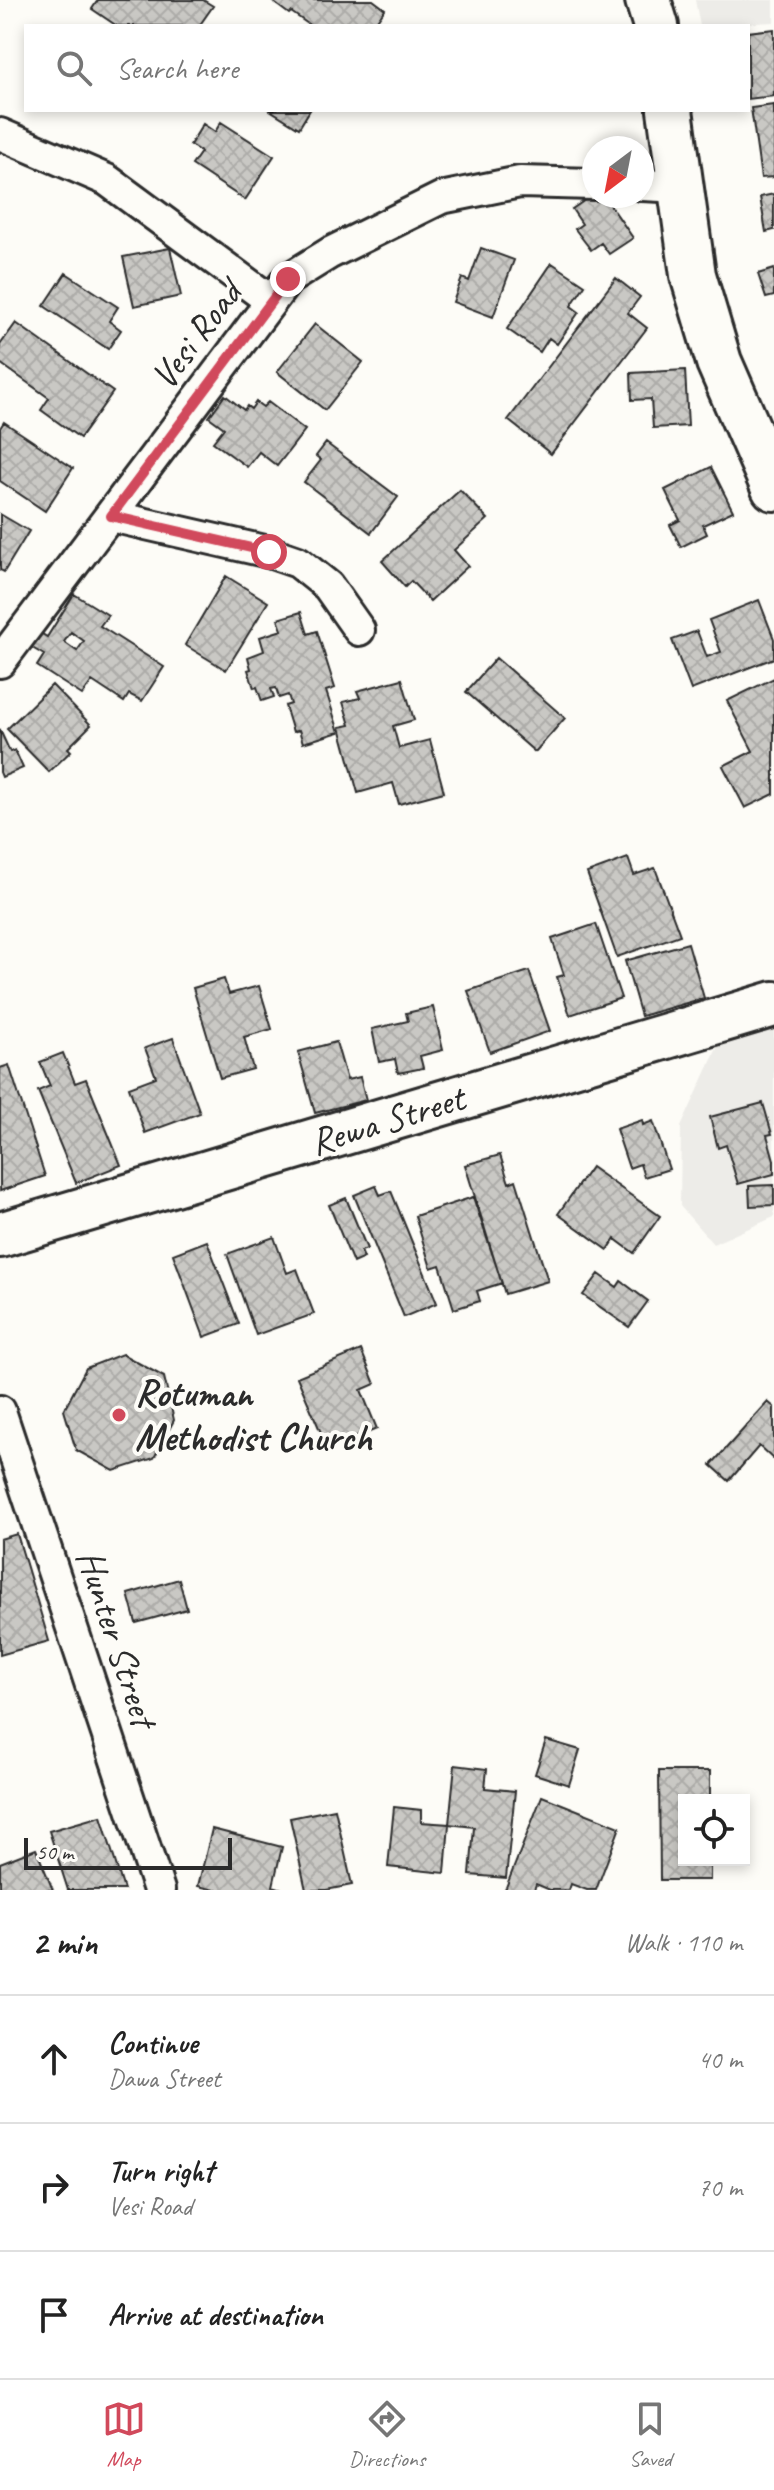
<!DOCTYPE html>
<html lang="en">
<head>
<meta charset="utf-8">
<style>
	body { margin:0; font-family:Caveat,sans-serif; background:#f6f6f6; color:#222 }
	.controls { position:absolute; right:24px; bottom:24px; display:grid; overflow:hidden; border-radius:0px; box-shadow:0 4px 12px #0003 }
	.controls button { width:72px; height:72px; display:grid; place-items:center; padding:0; border:0; border-bottom:2px solid #e0e0e0; background:#fff; color:#222; font:40px sans-serif }
	.compass { position:absolute; left:582px; top:136px; width:72px; height:72px; border-radius:50%; background:#fff; box-shadow:0 4px 12px #0003; rotate:212deg }
	.scale { position:absolute; left:24px; bottom:20px; width:208px; box-sizing:border-box; padding-left:8px; border:4px solid #2b2b2b; border-top:0; font-size:22px; line-height:28px; white-space:nowrap; color:#2b2b2b; -webkit-text-stroke:6px #fdfcf7; paint-order:stroke }
	.stop { position:absolute; width:24px; height:24px; margin:-18px; border:6px solid #d1495b; border-radius:50%; background:#fff }
	.stop.end { background:#d1495b; border-color:#fff; box-shadow:0 2px 8px #0008 }
	.list { margin:0; padding:0; list-style:none }
	h2 { display:flex; justify-content:space-between; align-items:center; height:104px; margin:0; padding:0 32px; font-size:34px }
	h2 small { font-size:26px; font-weight:400; color:#767676 }
	.list li { display:grid; grid-template-columns:52px 1fr auto; gap:24px; align-items:center; box-sizing:border-box; height:128px; padding:0 32px; border-top:2px solid #e0e0e0 }
	.list b { display:block; font-size:30px; white-space:nowrap }
	.list p { margin:0; font-size:26px; white-space:nowrap; color:#767676 }
	.list em { font-size:26px; font-style:normal; color:#767676 }
	.icon { flex:none; width:44px; height:44px; fill:none; stroke:currentColor; stroke-width:2; stroke-linecap:round; stroke-linejoin:round }
	.map { position:relative; flex:none; width:774px; height:1890px; overflow:hidden }
	.search { position:absolute; background:#fff; box-shadow:0 4px 12px #0003; left:24px; right:24px; top:24px; height:88px; display:flex; align-items:center; gap:20px; box-sizing:border-box; padding:0 28px; border-radius:0px; color:#767676; font-size:30px }
	.sheet { height:488px; background:#fff }
	nav { display:flex; justify-content:space-around; align-items:center; box-sizing:border-box; height:112px; border-top:2px solid #e0e0e0; background:#fff; font-size:22px; color:#767676 }
	nav a { display:grid; justify-items:center; gap:4px }
	nav .on { color:#d1495b }
	.map>svg:first-child { display:block }
	.built { fill:#edece8 }
	.building { fill:url(#building-cross-hatch); stroke:#2b2b2b; stroke-width:2; fill-rule:evenodd }
	.lines { fill:none; stroke-linecap:round; stroke-linejoin:round }
	.minor-casing { stroke:#2b2b2b; stroke-width:36 }
	.primary-casing { stroke:#2b2b2b; stroke-width:50 }
	.minor { stroke:#fdfcf7; stroke-width:30 }
	.primary { stroke:#fdfcf7; stroke-width:44 }
	.route { stroke:#d1495b; stroke-width:10 }
	.poi-dot { fill:#d1495b; stroke:#fdfcf7; stroke-width:3 }
	.labels { text-anchor:middle; dominant-baseline:central; stroke-width:8; stroke-linejoin:round; paint-order:stroke }
	.street-label { font-size:38px; fill:#2b2b2b; stroke:#fdfcf7 }
	.poi-label { font-size:38px; font-weight:bold; fill:#2b2b2b; stroke:#fdfcf7; text-anchor:start }
</style>
</head>
<body>
<div class="map">
<svg width="774" height="1890" viewBox="0 0 774 1890">
	<defs>
		<pattern id="building-cross-hatch" width="8" height="8" patternUnits="userSpaceOnUse" patternTransform="scale(2)"><rect width="8" height="8" fill="#c9c8c4"/><path d="M0 0l8 8M0 8l8-8" fill="none" stroke="#adaca9"/></pattern>
	</defs>
	<rect width="100%" height="100%" fill="#fdfcf7"/>
	<filter id="ink" filterUnits="userSpaceOnUse"><feTurbulence type="fractalNoise" baseFrequency=".0125" numOctaves="2"/><feDisplacementMap in="SourceGraphic" scale="16" xChannelSelector="R" yChannelSelector="G"/><feConvolveMatrix kernelMatrix="1 2 1 2 8 2 1 2 1" color-interpolation-filters="sRGB"/></filter>
	<g filter="url(#ink)">
		<path class="built" d="M695 0H774V22L700 26Z
			M774 1030V1217L713 1244 680 1206 681 1127 719 1044Z"/>
		<path class="building" d="M98 0H203L213 6 199 26H117L92 9Z
			M274 0H373L385 9 373 26H311L291 12 289 14 273 2Z
			M774 29V96L748 99V32Z
			M774 105V177L761 178 751 108Z
			M270 110H310L299 128Z
			M221 122 274 156 245 200 192 165 201 152 190 145 203 124 215 132Z
			M594 194 604 196 633 238 609 254 601 243 591 250 575 229 582 224 572 209Z
			M774 194V230L766 232 760 197Z
			M170 248 181 296 134 306 123 257Z
			M481 248 514 260 493 317 453 302 462 278 469 281Z
			M552 263 585 285 571 306 579 312 557 344 549 338 540 352 507 329Z
			M774 269V296L766 298 758 274Z
			M66 273 118 307 109 321 121 330 108 349 44 306Z
			M616 278 640 297 628 313 647 328 551 454 508 420Z
			M16 323 113 392 80 438 41 410 49 398 0 363V345Z
			M315 324 363 362 325 410 277 372Z
			M685 370 688 426 653 428 651 399 632 400 631 373Z
			M225 395 244 410 247 406 251 409 256 402 263 407 268 402 305 430 277 466 259 452 247 467 213 442 224 428 209 417Z
			M4 422 73 468 45 511 0 481V428Z
			M326 443 398 497 371 533 304 482 321 460 316 456Z
			M711 467 733 511 703 525 707 534 681 547 670 525 680 520 665 490Z
			M460 490 488 519 454 550 468 566 430 601 411 581 405 587 382 561Z
			M0 514 29 531 4 572 0 570Z
			M226 576 268 602 226 670 185 645Z
			M74 594 108 615 100 626 164 667 142 701 129 694 124 702 92 681 82 695 37 666 44 655 29 646 39 632 47 637ZM71 632 84 641 77 651 64 642Z
			M759 600 774 639V658L691 690 672 640 697 631 707 657 721 652 709 620Z
			M301 612 308 634 317 631 335 688 326 691 339 732 303 743 299 730 293 732 285 706 291 704 288 695 279 698 276 688 271 689 274 697 262 701 257 687 254 688 248 670 251 669 248 657 264 651 260 637 282 630 278 619Z
			M496 658 565 718 535 752 466 692Z
			M774 678V794L745 808 723 766 753 751 727 701Z
			M402 679 414 720 393 726 399 748 430 740 444 792 399 804 393 783 358 793 340 727 350 725 343 702 360 698 357 691Z
			M52 685 91 725 68 748 71 751 49 772 7 729Z
			M0 730 10 752 15 750 23 768 2 777 0 772Z
			M628 858 634 875 655 868 680 935 617 957 587 873Z
			M596 924 621 998 570 1015 557 977 564 975 552 939Z
			M688 943 704 998 641 1016 625 961Z
			M529 971 550 1031 490 1052 468 991Z
			M224 979 229 994 259 986 272 1029 244 1037 253 1069 220 1078 193 988Z
			M433 1007 443 1050 420 1056 423 1068 398 1073 395 1059 379 1062 372 1029 408 1021 406 1013Z
			M173 1038 200 1113 145 1133 129 1087 156 1077 145 1048Z
			M336 1042 347 1080 360 1077 366 1100 315 1113 298 1052Z
			M63 1053 75 1083 86 1079 121 1165 76 1183 38 1091 50 1086 40 1062Z
			M9 1065 45 1176 0 1191V1068Z
			M763 1103 772 1134 767 1135 774 1160V1174L738 1184 726 1145 718 1148 710 1117Z
			M642 1120 643 1125 653 1121 669 1169 644 1177 640 1164 629 1168 616 1129Z
			M500 1155 509 1183 516 1180 548 1281 505 1294 465 1165Z
			M591 1167 660 1216 634 1253 615 1239 608 1250 558 1214Z
			M774 1185V1205L750 1206 749 1186Z
			M376 1186 380 1195 391 1191 437 1303 404 1317 354 1195Z
			M473 1197 502 1283 477 1291 480 1301 454 1309 440 1265 431 1268 415 1216Z
			M346 1198 367 1249 361 1251 364 1258 353 1263 329 1205Z
			M274 1237 287 1273 297 1269 314 1314 256 1335 227 1254Z
			M207 1241 239 1324 204 1337 173 1254Z
			M599 1274 617 1287 621 1281 648 1301 629 1327 583 1295Z
			M361 1350 375 1384 361 1390 377 1429 328 1449 297 1377Z
			M122 1354 164 1377 174 1420 154 1458 114 1471 76 1450 64 1410 86 1368Z
			M768 1402 774 1407V1460L759 1446 729 1481 711 1465Z
			M17 1534 49 1641 0 1655V1539Z
			M179 1579 187 1609 136 1623 128 1594Z
			M546 1740 580 1750 569 1785 535 1774Z
			M455 1765 487 1769 485 1788 515 1791 506 1878 470 1875 474 1827 449 1824Z
			M659 1771H710V1800H684V1860H710V1880H660Z
			M542 1796 620 1827 596 1890H587L571 1884 569 1890H550L536 1884 534 1890H505Z
			M394 1807 421 1810V1822L449 1824 445 1873 388 1867Z
			M335 1809 352 1885 326 1890H306L290 1818Z
			M101 1816 124 1890H68L49 1831Z
			M212 1829 282 1847 273 1886 285 1890H215L198 1886Z
			M36 1849 53 1890H0V1863Z"/>
		<g class="lines">
			<g class="minor-casing">
				<path id="minor" d="M0 134 107 180 271 301
					M642 185 682 187
					M111 516 269 552 298 562 328 586 359 630
					M0 662 288 279 330 253 441 198 520 182 594 184
					M0 1411 159 1890"/>
			</g>
			<g class="primary-casing">
				<path id="primary" d="M648 0 656 26
					M670 110 693 275 719 362 774 488
					M0 1235 774 1004"/>
			</g>
			<use href="#minor" class="minor"/>
			<use href="#primary" class="primary"/>
		</g>
	</g>
	<g class="lines" filter="url(#ink)">
		<path class="route" d="M269 552 111 516 288 279"/>
	</g>
	<circle class="poi-dot" cx="119" cy="1415" r="8"/>
	<g class="labels">
		<g class="street-label">
			<text transform="translate(196 335) rotate(-53)">Vesi Road</text>
			<text transform="translate(387 1120) rotate(-17)">Rewa Street</text>
			<text transform="translate(117 1638) rotate(72)">Hunter Street</text>
		</g>
		<g class="poi-label">
			<text x="135" y="1393">Rotuman<tspan x="135" dy="44">Methodist Church</tspan></text>
		</g>
	</g>
</svg>
<div class="controls">
<button><svg class="icon" aria-label="locate" viewBox="0 0 24 24"><circle cx="12" cy="12" r="6"/><path d="M12 2v4M12 18v4M2 12h4M18 12h4"/></svg></button>
</div>
<svg class="compass" viewBox="-18 -18 36 36"><path d="M0-13l5 13h-10z" fill="#e53935"/><path d="M0 13l5-13h-10z" fill="#767676"/></svg>
<div class="scale">50 m</div>
<div class="stop" style="left:269px;top:552px"></div>
<div class="stop end" style="left:288px;top:279px"></div>
<div class="search"><svg class="icon" aria-label="search" viewBox="0 0 24 24"><circle cx="10" cy="10" r="6"/><path d="M15 15l6 6"/></svg>Search here</div>
</div>
<section class="sheet">
<h2>2 min<small>Walk · 110 m</small></h2>
<ul class="list">
<li><svg class="icon" aria-label="ahead" viewBox="0 0 24 24"><path d="M12 20V5M6 11l6-6 6 6"/></svg><div><b>Continue</b><p>Dawa Street</p></div><em>40 m</em></li>
<li><svg class="icon" aria-label="right" viewBox="0 0 24 24"><path d="M7 20v-9h11M14 6l5 5-5 5"/></svg><div><b>Turn right</b><p>Vesi Road</p></div><em>70 m</em></li>
<li><svg class="icon" aria-label="arrive" viewBox="0 0 24 24"><path d="M6 21V4h12l-3 4 3 4H6"/></svg><div><b>Arrive at destination</b></div></li>
</ul>
</section>
<nav>
<a class="on"><svg class="icon" aria-label="map" viewBox="0 0 24 24"><path d="M3 6l6-2 6 2 6-2v14l-6 2-6-2-6 2zM9 4v14M15 6v14"/></svg>Map</a>
<a><svg class="icon" aria-label="directions" viewBox="0 0 24 24"><path d="M12 3l9 9-9 9-9-9zM9 14v-3h6M13 9l2 2-2 2"/></svg>Directions</a>
<a><svg class="icon" aria-label="saved" viewBox="0 0 24 24"><path d="M7 4h10v16l-5-4-5 4z"/></svg>Saved</a>
</nav>
</body>
</html>
